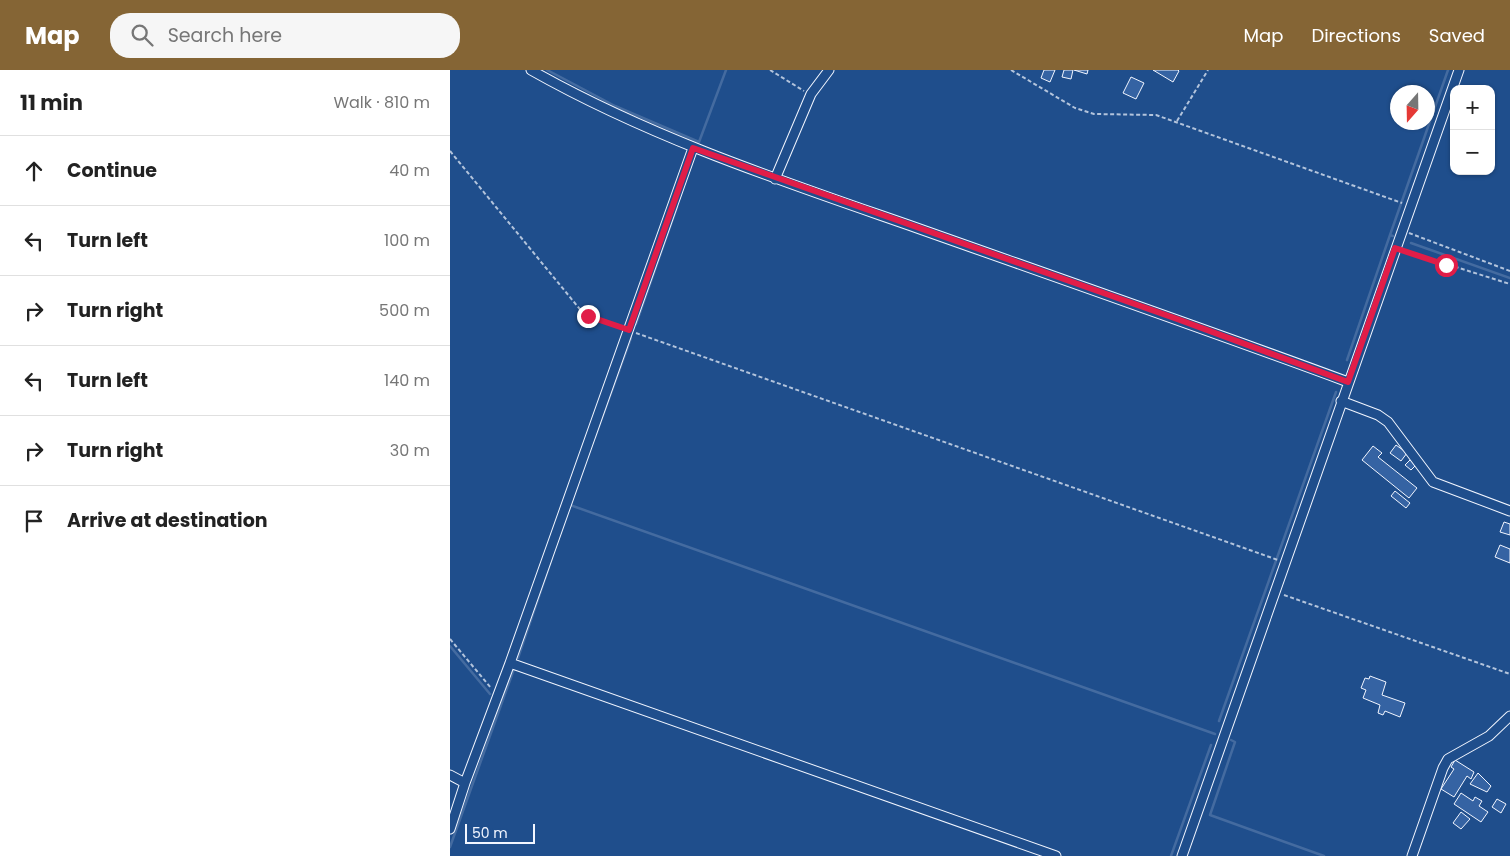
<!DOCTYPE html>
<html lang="en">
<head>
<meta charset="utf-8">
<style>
	body { margin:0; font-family:Poppins,sans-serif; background:#f6f6f6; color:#222 }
	.controls { position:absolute; right:15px; top:15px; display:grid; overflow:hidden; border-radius:10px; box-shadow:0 1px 4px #0004 }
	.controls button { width:45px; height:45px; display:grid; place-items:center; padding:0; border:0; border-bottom:1px solid #e0e0e0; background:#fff; color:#222; font:25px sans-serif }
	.compass { position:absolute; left:940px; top:15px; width:45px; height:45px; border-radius:50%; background:#fff; box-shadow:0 1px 4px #0004; rotate:200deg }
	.scale { position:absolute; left:15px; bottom:12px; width:70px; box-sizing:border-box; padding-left:5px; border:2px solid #f2f6ff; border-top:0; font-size:14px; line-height:18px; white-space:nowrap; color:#f2f6ff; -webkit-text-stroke:4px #1f4e8c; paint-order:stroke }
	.stop { position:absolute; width:15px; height:15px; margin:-11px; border:4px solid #e11d48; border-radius:50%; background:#fff }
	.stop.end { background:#e11d48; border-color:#fff; box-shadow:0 1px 5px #0008 }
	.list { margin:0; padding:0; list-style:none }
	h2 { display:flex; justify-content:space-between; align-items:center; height:65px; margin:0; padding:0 20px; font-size:21px }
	h2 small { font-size:16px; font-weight:400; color:#767676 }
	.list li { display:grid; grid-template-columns:32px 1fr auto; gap:15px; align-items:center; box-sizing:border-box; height:70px; padding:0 20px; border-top:1px solid #e0e0e0 }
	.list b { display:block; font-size:19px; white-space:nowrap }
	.list em { font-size:16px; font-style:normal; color:#767676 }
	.icon { flex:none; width:28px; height:28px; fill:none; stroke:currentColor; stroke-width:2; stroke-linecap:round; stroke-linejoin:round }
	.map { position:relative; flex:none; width:1060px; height:786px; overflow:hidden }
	header { display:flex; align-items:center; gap:30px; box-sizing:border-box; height:70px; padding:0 25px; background:#856535; color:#fff }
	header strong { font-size:24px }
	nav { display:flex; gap:28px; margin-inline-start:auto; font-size:18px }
	.search { width:350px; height:45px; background:#f6f6f6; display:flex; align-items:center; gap:12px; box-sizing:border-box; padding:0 18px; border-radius:20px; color:#767676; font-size:19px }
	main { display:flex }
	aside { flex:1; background:#fff }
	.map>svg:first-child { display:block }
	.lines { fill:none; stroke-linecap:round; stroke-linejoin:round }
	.stream { stroke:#446ba0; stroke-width:2.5 }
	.building { fill:#3563a3; stroke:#f2f6ff }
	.minor-casing { stroke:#f2f6ff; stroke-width:11 }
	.path { stroke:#b3c4dc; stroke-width:2; stroke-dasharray:4 2.5; stroke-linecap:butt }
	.minor { stroke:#1f4e8c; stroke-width:9 }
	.route { stroke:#e11d48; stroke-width:6 }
</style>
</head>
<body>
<header>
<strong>Map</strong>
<div class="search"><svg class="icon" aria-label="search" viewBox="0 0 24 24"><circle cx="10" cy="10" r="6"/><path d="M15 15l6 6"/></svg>Search here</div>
<nav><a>Map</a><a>Directions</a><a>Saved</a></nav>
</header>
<main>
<aside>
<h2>11 min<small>Walk · 810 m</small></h2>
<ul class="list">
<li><svg class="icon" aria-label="ahead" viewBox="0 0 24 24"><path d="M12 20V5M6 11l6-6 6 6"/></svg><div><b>Continue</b></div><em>40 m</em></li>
<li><svg class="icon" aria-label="left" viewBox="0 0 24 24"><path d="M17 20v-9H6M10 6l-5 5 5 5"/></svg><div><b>Turn left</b></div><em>100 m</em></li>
<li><svg class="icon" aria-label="right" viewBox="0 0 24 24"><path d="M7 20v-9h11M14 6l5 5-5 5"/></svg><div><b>Turn right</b></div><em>500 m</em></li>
<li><svg class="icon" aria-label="left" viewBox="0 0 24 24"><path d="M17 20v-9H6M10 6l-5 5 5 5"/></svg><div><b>Turn left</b></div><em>140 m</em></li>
<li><svg class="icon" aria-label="right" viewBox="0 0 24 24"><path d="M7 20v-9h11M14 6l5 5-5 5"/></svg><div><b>Turn right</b></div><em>30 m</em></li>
<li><svg class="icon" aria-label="arrive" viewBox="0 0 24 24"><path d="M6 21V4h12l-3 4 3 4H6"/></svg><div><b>Arrive at destination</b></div></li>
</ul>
</aside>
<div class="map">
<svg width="1060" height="786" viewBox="0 0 1060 786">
	<rect width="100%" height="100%" fill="#1f4e8c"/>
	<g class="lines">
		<path class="stream" d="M97 0 165 36 249 72 276 0
			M943 166 940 165 998 0
			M961 173 1060 208
			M186 254 227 137
			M897 290 940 165
			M145 367 181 268
			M120 435 765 664
			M0 576 40 624
			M68 588 102 488
			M769 651 886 322
			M781 670 785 672 760 745 874 786
			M0 777 64 599
			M721 786 761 675"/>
	</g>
	<path class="building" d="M594 0H605L600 12 591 8Z
		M614 0H623L621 9 612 7Z
		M624 0H638L637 4Z
		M703 0H728L729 1 723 12Z
		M681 7 694 13 686 29 673 23Z
		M946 375 957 383 951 391 940 383Z
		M923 376 932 383 928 387 967 418 959 428 912 390Z
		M960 390 966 395 961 400 955 395Z
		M945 421 960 433 956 438 941 426Z
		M1054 452 1060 454V465L1050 462Z
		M1050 475 1060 479V493L1045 487Z
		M920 606 936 612 932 625 955 633 950 647 935 641 933 645 928 643 930 635 913 628 916 620 911 618 915 608 919 609Z
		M1005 690 1024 702 1021 709 1017 706 1004 727 991 719 1004 699 1001 697Z
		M1028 703 1041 716 1037 722 1020 714Z
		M1011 723 1023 731 1025 727 1032 731 1029 736 1038 742 1031 752 1004 734Z
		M1047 729 1056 734 1051 743 1042 737Z
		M1011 742 1020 749 1011 759 1003 753Z"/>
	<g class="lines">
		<g class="minor-casing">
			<path id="minor" d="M81 0C203 69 335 112 467 158 611 209 755 259 898 312
				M325 109 361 24 379 0
				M891 331 928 345 938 352 983 412 1060 441
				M60 593 243 78
				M0 705 15 713
				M0 759 15 713 60 593 606 786
				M732 786 1009 0
				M962 786 993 698 998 689 1039 666 1060 646"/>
		</g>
		<path class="path" d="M320 0 354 21
			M561 0 625 38 644 44 706 45 952 133
			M727 51 758 0
			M0 81 133 243 170 257
			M959 163 1060 201
			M955 181 1060 214
			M186 263 828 490
			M834 525 1060 604
			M0 569 41 618"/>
		<use href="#minor" class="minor"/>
	</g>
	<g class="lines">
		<path class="route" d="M138 246 179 260 243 78 730 250 898 312 945 178 996 195"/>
	</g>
</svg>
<div class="controls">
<button>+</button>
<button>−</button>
</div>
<svg class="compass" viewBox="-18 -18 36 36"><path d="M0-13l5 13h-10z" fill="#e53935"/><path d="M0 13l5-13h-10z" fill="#767676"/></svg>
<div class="scale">50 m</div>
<div class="stop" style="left:996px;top:195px"></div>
<div class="stop end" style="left:138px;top:246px"></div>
</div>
</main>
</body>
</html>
